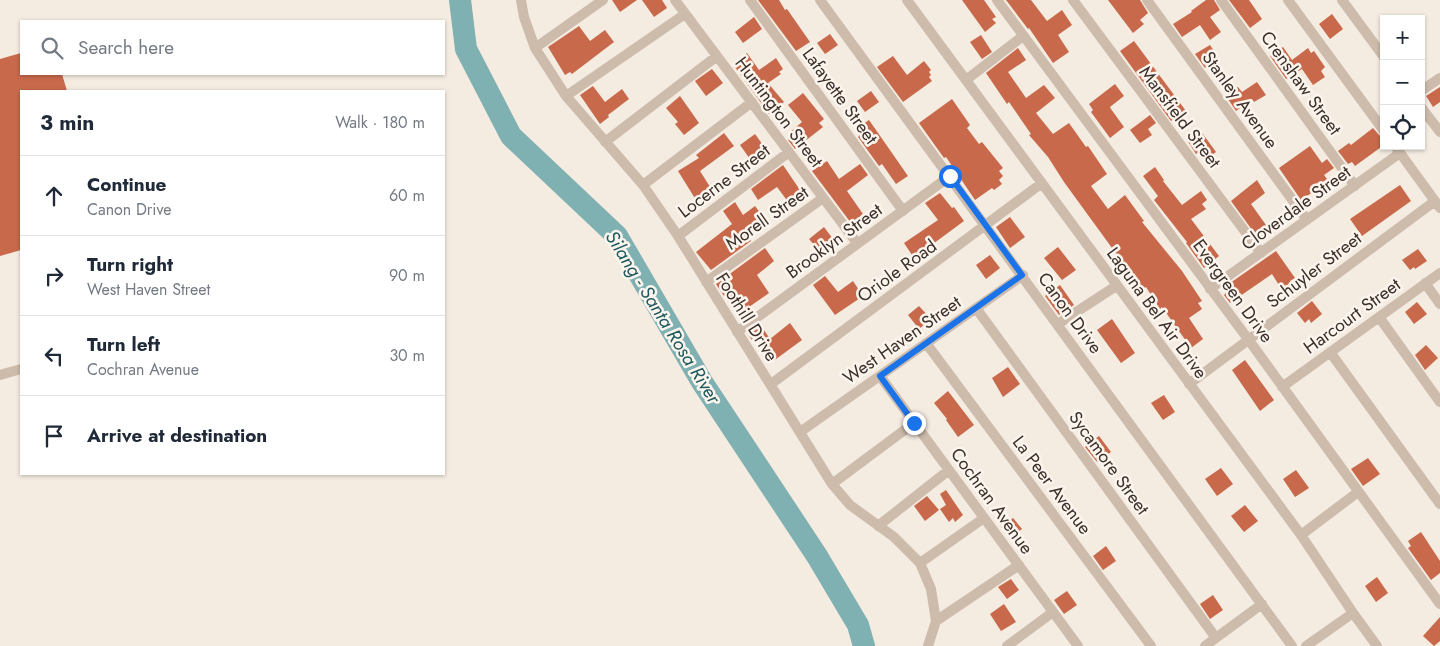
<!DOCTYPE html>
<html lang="en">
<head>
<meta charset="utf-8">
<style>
	body { margin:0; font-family:Jost,sans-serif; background:#f6f6f7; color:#1f2937 }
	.controls { position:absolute; right:15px; top:15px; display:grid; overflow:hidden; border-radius:0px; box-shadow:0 1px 4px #0004 }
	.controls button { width:45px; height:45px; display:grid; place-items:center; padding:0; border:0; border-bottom:1px solid #e0e1e3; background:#fff; color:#1f2937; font:25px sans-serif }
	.stop { position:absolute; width:15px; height:15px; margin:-11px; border:4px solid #1a73e8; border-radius:50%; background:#fff }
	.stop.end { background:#1a73e8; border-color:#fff; box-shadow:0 1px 5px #0008 }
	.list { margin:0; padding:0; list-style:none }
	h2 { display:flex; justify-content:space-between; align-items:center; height:65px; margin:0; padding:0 20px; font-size:21px }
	h2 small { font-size:16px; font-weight:400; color:#747a83 }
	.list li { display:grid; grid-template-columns:32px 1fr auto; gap:15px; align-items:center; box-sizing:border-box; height:80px; padding:0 20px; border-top:1px solid #e0e1e3 }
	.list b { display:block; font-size:19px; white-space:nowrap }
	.list p { margin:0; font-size:16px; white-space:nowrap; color:#747a83 }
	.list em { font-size:16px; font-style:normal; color:#747a83 }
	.icon { flex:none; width:28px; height:28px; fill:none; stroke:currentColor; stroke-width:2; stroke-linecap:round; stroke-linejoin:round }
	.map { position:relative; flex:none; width:1440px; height:646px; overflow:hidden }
	.search { position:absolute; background:#fff; box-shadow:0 1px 4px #0004; left:20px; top:20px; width:425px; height:55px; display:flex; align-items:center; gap:12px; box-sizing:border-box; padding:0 18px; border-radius:0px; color:#747a83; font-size:19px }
	.panel { position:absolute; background:#fff; box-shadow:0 1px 4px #0004; left:20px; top:90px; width:425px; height:385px; border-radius:0px }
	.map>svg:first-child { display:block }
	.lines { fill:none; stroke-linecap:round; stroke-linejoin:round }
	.river { stroke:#7fb0b2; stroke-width:22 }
	.building { fill:#c8694b }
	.street { stroke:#cdbbac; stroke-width:10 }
	.route { stroke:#1a73e8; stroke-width:6 }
	.labels { text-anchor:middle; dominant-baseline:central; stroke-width:5; stroke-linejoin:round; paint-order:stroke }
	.street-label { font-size:18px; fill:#3b302b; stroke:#fbf5ee }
	.water-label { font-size:19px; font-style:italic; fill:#1f5a5e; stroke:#fbf5ee }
</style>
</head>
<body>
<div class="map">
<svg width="1440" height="646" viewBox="0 0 1440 646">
	<rect width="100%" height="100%" fill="#f4ebe1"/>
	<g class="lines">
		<path class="river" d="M460 0 466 49 511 136 617 236 702 382 817 556 858 625 864 646"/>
	</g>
	<path class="building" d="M612 0H637L620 12Z
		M642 0H662L667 8 654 17Z
		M758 0H779L785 10 787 9 810 42 796 51Z
		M962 0H984L996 17 992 19 996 23 985 32Z
		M1006 0H1031L1047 21 1062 10 1072 25 1058 35 1069 52 1053 63 1029 28 1028 29Z
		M1108 0H1140L1148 13 1140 20 1144 24 1133 33Z
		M1206 0H1214L1220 10 1210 17 1221 32 1210 40 1200 25 1182 37 1173 24 1192 12 1191 11Z
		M1229 0H1249L1262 19 1250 28Z
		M1332 14 1343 29 1330 39 1319 24Z
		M754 17 762 29 743 43 735 32Z
		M579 26 590 41 605 30 614 42 572 74 570 72 565 75 548 47Z
		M830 34 838 45 825 54 817 43Z
		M981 35 992 52 982 59 970 42Z
		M1134 41 1186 111 1171 121 1120 51Z
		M1210 45 1219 59 1205 68 1195 54Z
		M1283 47 1292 60 1308 48 1311 53 1314 51 1325 67 1321 71 1325 77 1313 85 1302 69 1286 79 1270 56Z
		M1018 48 1026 60 1008 72 1026 98 1044 85 1055 98 1036 113 1053 134 1069 123 1086 147 1088 146 1107 174 1091 186 1108 209 1125 195 1144 221 1142 222 1182 271 1202 301 1198 303 1202 309 1189 318 1203 339 1191 348 1162 307 1160 309 1146 287 1143 289 1128 270 1064 182 1048 157 1029 135 1031 134 1009 102 1007 104 986 73Z
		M21 53V74H62L67 91H21V250L0 256V59Z
		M747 53 759 70 776 58 783 69 779 72 781 74 768 83 784 102 769 114 735 67 737 65 734 62Z
		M893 56 907 75 924 61 931 70 929 72 931 75 929 77 932 81 903 102 877 67Z
		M712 69 723 83 706 96 695 81Z
		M1257 82 1266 95 1254 102 1252 99 1236 111 1226 96 1238 87 1242 92Z
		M1115 84 1124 96 1110 107 1111 109 1124 127 1110 138 1091 112 1093 110 1089 104Z
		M593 86 605 102 622 89 629 99 608 115 609 117 600 124 580 95Z
		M1440 87V102L1433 107 1426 96Z
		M871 91 879 102 865 112 857 101Z
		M803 93 824 119 819 123 823 127 795 149 788 140 791 138 788 134 802 122 788 105Z
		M680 96 699 123 684 135 675 124 678 122 666 108Z
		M952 99 970 125 967 128 979 144 982 142 1003 168 999 171 1003 176 999 180 1002 184 994 190 992 188 975 200 946 157 944 158 919 123Z
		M1150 115 1156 123 1148 129 1152 135 1140 143 1130 130Z
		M869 120 908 176 896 184 882 164 879 166 858 137 860 135 856 129Z
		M1373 128 1379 135 1384 138V145L1355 166 1352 162 1348 164 1338 151 1349 143 1351 145Z
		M1200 130 1216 152 1208 158 1202 150 1196 154 1187 140Z
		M724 133 734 146 700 171 712 190 696 200 678 171 699 158 696 155Z
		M755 134 765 148 750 159 740 145Z
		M1310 146 1322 163 1327 159 1334 168 1324 175 1327 179 1312 190 1313 192 1301 200 1279 168Z
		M827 161 839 179 860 164 868 175 847 191 863 214 851 223 812 171Z
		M783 165 802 193 789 203 777 187 758 200 751 189Z
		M1155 167 1164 180 1163 181 1182 205 1201 191 1207 200 1202 204 1206 209 1191 219 1219 256 1204 268 1186 243 1187 242 1154 200 1158 196 1143 176Z
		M1257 180 1265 193 1251 204 1266 225 1255 234 1231 201Z
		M1400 185 1411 201 1362 236 1350 219Z
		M940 193 952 208 954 207 964 221 914 258 904 243 938 220 925 203Z
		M735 202 743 215 755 206 767 222 748 237 751 241 711 270 696 252 732 224 723 211Z
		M1010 217 1025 237 1010 248 996 227Z
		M824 227 836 243 822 254 809 239Z
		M1058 247 1076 270 1062 280 1044 258Z
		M765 248 774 261 757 275 769 293 749 307 752 312 743 319 726 295 724 296 716 284Z
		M1418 249 1427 261 1415 269 1414 267 1410 270 1402 260Z
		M1276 251 1295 278 1290 281 1292 284 1282 290 1272 274 1230 303 1224 295 1226 293 1223 288Z
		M990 255 1000 268 986 279 976 265Z
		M825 276 838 292 853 281 863 296 835 315 813 285Z
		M1060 285 1074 305 1059 315 1045 296Z
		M1312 301 1322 314 1311 323 1309 319 1305 323 1297 313Z
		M1417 302 1427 314 1414 324 1405 312Z
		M919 306 931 319 919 329 908 315Z
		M1112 319 1135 353 1121 363 1097 330Z
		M790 323 802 340 772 362 758 340 754 343 747 333 760 324 770 339Z
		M1426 345 1438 358 1425 370 1415 355Z
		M1245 360 1274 400 1260 411 1232 370Z
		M1008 367 1020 384 1003 397 992 378Z
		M948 391 974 425 958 437 946 420 947 419 934 403Z
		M1164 395 1175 412 1163 420 1151 403Z
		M1099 436 1111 452 1097 462 1085 447Z
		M1368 458 1380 474 1363 486 1351 469Z
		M1221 468 1233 484 1217 496 1205 479Z
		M1296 470 1309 488 1295 497 1283 479Z
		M946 490 963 515 955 522 953 518 949 522 940 509 946 505 940 494Z
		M927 496 939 510 925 521 914 506Z
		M1245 505 1258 521 1244 532 1231 516Z
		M1013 518 1022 529 1010 538 1001 527Z
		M1421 532 1440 561V573L1431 580 1408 548 1411 546 1408 541Z
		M1106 546 1116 561 1103 570 1093 556Z
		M1377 577 1388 593 1376 602 1365 586Z
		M1011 579 1019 590 1007 599 998 587Z
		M1067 591 1077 605 1064 614 1054 600Z
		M1213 595 1223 610 1210 619 1200 604Z
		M1004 604 1016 622 1001 631 990 614Z
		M1440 617V641L1434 646 1423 636Z"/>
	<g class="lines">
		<path class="street" d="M521 0 524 17 535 48 566 96 643 185 678 236 832 484 850 505 894 537 920 563 931 589 936 621 928 646
			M675 0 857 243
			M750 0 903 211
			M820 0 1292 646
			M907 0 1301 535 1353 613 1377 646
			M997 0 1248 339 1440 604
			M1073 0 1261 253
			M1147 0 1307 220
			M1221 0 1355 186
			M1288 0 1384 131
			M1342 0 1384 57
			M535 48 603 0
			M966 80 1023 36
			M1421 91 1440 78
			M566 96 685 14
			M1421 107 1440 132
			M605 142 717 56
			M1395 146 1440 208
			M643 185 752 102
			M678 236 789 152
			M706 282 823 198
			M1425 283 1440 304
			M1210 289 1400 153
			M976 308 1216 638
			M1379 317 1440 402
			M1058 324 1116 286
			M737 332 950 176
			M926 343 1151 646
			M1330 352 1440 504
			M0 375 21 369
			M880 376 1078 646
			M771 384 1042 183
			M1189 384 1435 201
			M1282 387 1440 273
			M800 432 1023 275
			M832 484 914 423
			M878 526 949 470
			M1301 535 1358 492
			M920 563 984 518
			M936 621 1019 565
			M1007 646 1053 612
			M1205 646 1262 604
			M1306 646 1353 613"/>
	</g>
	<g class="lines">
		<path class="route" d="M914 423 880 376 1022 275 950 176"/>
	</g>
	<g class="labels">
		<g class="street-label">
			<text transform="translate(1301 83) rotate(54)">Crenshaw Street</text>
			<text transform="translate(840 96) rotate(54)">Lafayette Street</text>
			<text transform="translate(1240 100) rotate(54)">Stanley Avenue</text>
			<text transform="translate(779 112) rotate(53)">Huntington Street</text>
			<text transform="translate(1180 117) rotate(53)">Mansfield Street</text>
			<text transform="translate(724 181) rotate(-37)">Locerne Street</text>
			<text transform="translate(1296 208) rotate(-36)">Cloverdale Street</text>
			<text transform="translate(767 218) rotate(-35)">Morell Street</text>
			<text transform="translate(834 241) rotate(-36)">Brooklyn Street</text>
			<text transform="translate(1314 270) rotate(-37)">Schuyler Street</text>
			<text transform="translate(897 271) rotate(-36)">Oriole Road</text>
			<text transform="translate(1233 291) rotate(54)">Evergreen Drive</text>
			<text transform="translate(1070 313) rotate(54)">Canon Drive</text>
			<text transform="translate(1157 313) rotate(54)">Laguna Bel Air Drive</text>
			<text transform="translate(1352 316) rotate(-36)">Harcourt Street</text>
			<text transform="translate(747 317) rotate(58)">Foothill Drive</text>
			<text transform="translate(902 340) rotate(-35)">West Haven Street</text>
			<text transform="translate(1109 463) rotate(54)">Sycamore Street</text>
			<text transform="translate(1052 485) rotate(53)">La Peer Avenue</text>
			<text transform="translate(992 501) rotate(54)">Cochran Avenue</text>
		</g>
		<g class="water-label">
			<text transform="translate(663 317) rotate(58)">Silang - Santa Rosa River</text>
		</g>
	</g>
</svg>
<div class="controls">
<button>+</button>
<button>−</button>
<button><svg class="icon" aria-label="locate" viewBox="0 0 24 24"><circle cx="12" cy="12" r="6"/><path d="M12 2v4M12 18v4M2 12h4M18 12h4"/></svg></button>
</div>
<div class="stop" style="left:950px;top:176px"></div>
<div class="stop end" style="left:914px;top:423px"></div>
<div class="search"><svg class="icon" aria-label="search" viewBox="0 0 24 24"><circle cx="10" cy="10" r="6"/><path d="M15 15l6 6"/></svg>Search here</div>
<section class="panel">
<h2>3 min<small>Walk · 180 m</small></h2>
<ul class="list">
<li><svg class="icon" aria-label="ahead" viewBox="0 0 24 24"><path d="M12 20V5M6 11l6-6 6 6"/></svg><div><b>Continue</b><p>Canon Drive</p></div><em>60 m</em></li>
<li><svg class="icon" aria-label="right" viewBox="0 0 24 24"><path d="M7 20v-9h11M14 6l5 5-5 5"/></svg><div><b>Turn right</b><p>West Haven Street</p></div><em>90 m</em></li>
<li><svg class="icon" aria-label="left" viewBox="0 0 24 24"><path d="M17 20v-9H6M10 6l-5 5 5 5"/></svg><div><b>Turn left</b><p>Cochran Avenue</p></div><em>30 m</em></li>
<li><svg class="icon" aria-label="arrive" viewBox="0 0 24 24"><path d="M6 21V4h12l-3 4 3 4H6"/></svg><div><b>Arrive at destination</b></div></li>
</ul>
</section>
</div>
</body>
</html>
